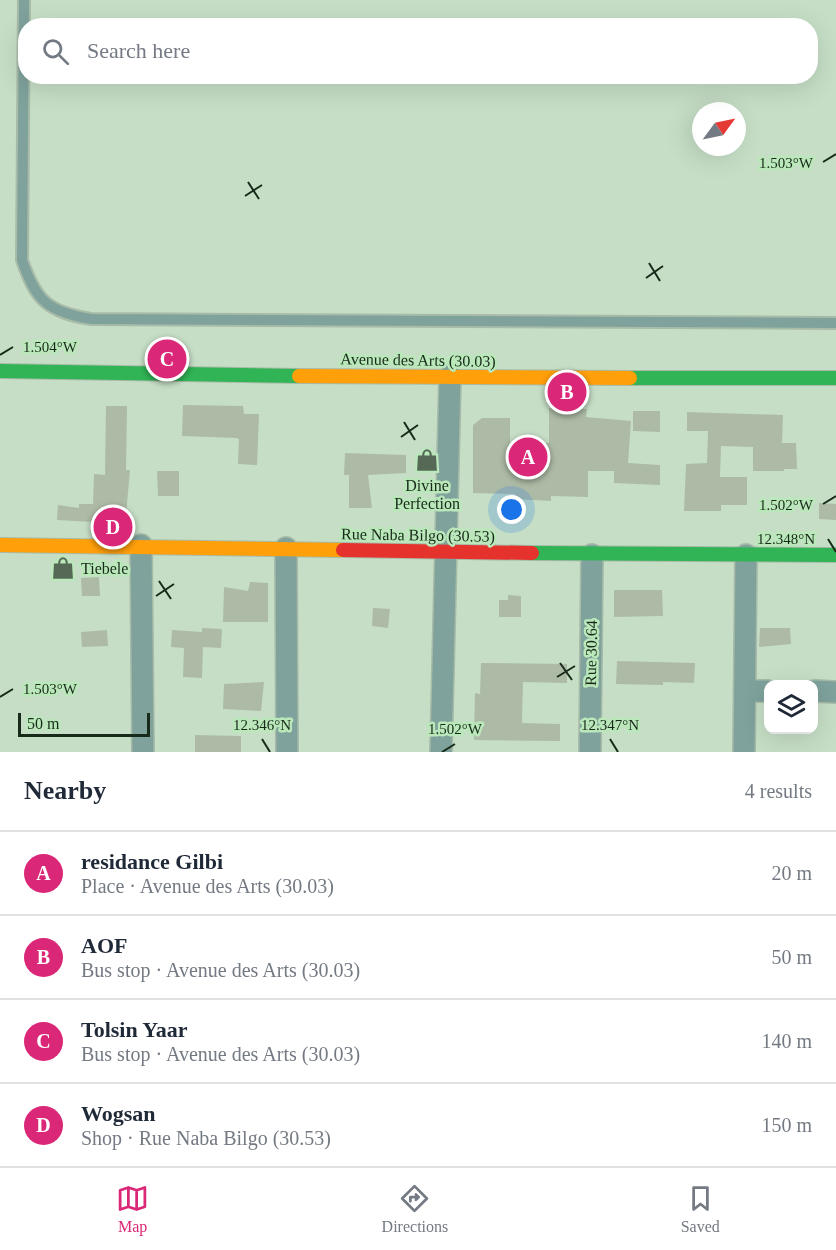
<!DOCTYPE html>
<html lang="en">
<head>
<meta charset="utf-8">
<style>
	body { margin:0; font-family:"Times New Roman",serif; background:#f2f2f3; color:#1f2937 }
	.controls { position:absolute; right:18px; bottom:18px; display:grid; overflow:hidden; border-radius:12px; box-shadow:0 6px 24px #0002 }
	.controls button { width:54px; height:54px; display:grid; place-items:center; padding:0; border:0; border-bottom:2px solid #e0e1e3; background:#fff; color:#1f2937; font:30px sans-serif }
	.compass { position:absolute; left:692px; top:102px; width:54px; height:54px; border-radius:50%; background:#fff; box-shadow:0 6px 24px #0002; rotate:57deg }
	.scale { position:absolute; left:18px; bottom:15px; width:132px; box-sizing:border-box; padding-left:6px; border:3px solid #182a19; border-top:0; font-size:16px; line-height:21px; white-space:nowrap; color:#182a19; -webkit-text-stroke:4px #bbe8bb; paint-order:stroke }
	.you { position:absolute; left:512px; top:510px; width:21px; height:21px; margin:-15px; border:4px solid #fff; border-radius:50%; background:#1a73e8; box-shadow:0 0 0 9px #1a73e833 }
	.badge { display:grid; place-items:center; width:39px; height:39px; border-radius:50%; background:#db2777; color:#fff; font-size:20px; font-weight:700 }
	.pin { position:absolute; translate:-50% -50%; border:3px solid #fff; box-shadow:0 2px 6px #0006 }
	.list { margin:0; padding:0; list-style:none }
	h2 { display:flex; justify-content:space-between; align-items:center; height:78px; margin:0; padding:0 24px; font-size:26px }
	h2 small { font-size:20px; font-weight:400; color:#747a83 }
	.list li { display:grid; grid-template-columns:39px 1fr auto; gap:18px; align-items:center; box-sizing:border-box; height:84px; padding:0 24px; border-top:2px solid #e0e1e3 }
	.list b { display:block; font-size:22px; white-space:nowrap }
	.list p { margin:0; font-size:20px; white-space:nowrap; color:#747a83 }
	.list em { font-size:20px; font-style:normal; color:#747a83 }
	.icon { flex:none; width:33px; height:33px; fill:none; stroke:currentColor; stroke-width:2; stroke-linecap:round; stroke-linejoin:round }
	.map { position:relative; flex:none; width:836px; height:752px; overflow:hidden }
	.search { position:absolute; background:#fff; box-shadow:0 6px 24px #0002; left:18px; right:18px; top:18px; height:66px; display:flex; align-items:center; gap:15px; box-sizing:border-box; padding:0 21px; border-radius:24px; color:#747a83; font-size:22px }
	.sheet { height:414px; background:#fff }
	nav { display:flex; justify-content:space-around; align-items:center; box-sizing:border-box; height:84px; border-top:2px solid #e0e1e3; background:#fff; font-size:16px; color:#747a83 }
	nav a { display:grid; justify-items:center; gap:3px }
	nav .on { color:#db2777 }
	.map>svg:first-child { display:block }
	.building { fill:#adbba6 }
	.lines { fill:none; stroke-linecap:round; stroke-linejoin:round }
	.lane-casing { stroke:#a8bba8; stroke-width:14 }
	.street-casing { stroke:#a8bba8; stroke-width:24 }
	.fast-casing { stroke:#a8bba8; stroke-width:16 }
	.slow-casing { stroke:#a8bba8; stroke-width:16 }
	.jam-casing { stroke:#a8bba8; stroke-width:16 }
	.lane { stroke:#7fa29c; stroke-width:10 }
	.street { stroke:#7fa29c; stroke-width:21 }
	.fast { stroke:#30b455; stroke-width:14 }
	.slow { stroke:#ff9f0a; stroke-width:14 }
	.jam { stroke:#e5322d; stroke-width:14 }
	.ticks { fill:none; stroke:#182a19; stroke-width:2 }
	.labels { text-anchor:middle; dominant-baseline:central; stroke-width:5; stroke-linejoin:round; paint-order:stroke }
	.street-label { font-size:16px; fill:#182a19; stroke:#bbe8bb }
	.poi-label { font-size:16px; fill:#182a19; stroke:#bbe8bb }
	.ticks-label { font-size:15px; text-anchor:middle; fill:#182a19; stroke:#bbe8bb; stroke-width:5; stroke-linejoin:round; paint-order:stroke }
</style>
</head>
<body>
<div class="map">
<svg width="836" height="752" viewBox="0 0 836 752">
	<rect width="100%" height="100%" fill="#c6dec6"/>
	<path class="building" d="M183 405 243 406 244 414H259L257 465 238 464 239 439 236 438 182 436Z
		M106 406H127L126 470H130L126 515 111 514 110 523 57 520 58 505 79 508V504H93L94 474 105 475Z
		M549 408 587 409 586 417 631 421 628 463 660 465V485L614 483V471H588V497L551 496V501L515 499V494L473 493V425L482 418H510V442L549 443Z
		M633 411H660V432L633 431Z
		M687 412 783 415 782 443H796L797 469H784V471H753V447L721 446 720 477H747V505H721V511H684L686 464 707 463 708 431H687Z
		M345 453 406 455V473L368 475 372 508H349V475H344Z
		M157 471H179V496H158Z
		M819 503 836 504V520L819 519Z
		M99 577 100 596H82L81 578Z
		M250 582 268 583V622H223L224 587 248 591Z
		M614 590H662L663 616 614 617Z
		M508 595 521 596V617H499V600H508Z
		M373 608 390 609 388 628 372 626Z
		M202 628 222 629 221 648 203 647 202 678 183 677 184 648 171 647 172 630 202 632Z
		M760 628H790L791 644 759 647Z
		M107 630 108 646 82 647 81 632Z
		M617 661 695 663 694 683 663 682V685L616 684Z
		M481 663 567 664V683L523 682 522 723 560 724V741L474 740 475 693 480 694Z
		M264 682 261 711 223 709 224 684Z
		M195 735 241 736V752H195Z"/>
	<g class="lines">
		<g class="lane-casing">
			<path id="lane" d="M24 0 22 260C36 301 48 312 91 319L836 323"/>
		</g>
		<g class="street-casing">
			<path id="street" d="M141 545 143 752
				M286 548 287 752
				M746 691H768
				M814 691 836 692
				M441 752 450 376
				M590 752 592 555
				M744 752 746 555"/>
		</g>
		<g class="fast-casing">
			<path id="fast" d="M0 371 299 376
				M630 378H836
				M532 553 836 555"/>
		</g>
		<g class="slow-casing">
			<path id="slow" d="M299 376 630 378
				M0 545 343 550"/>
		</g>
		<g class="jam-casing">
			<path id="jam" d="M343 550 532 553"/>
		</g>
		<use href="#lane" class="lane"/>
		<use href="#street" class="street"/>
		<use href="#fast" class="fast"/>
		<use href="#slow" class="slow"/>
		<use href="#jam" class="jam"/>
	</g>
	<path class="ticks" d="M823 162 836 154M248 182 259 199M245 196 262 185M649 263 660 281M646 278 663 266M0 355 13 347M404 422 415 440M401 437 418 425M823 504 836 496M828 539 836 552M159 581 171 599M156 596 174 584M560 663 572 680M557 677 575 666M0 697 13 689M262 739 270 752M610 739 618 752M442 752 455 744"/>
	<defs>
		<g id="shop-bare" transform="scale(1.8)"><path d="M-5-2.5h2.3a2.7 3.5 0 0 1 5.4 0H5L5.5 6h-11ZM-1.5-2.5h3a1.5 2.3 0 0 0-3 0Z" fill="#556956" stroke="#bbe8bb" stroke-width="2.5" paint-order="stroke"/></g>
	</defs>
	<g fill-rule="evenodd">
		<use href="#shop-bare" x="427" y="460"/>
		<use href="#shop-bare" x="63" y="568"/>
	</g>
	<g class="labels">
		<g class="street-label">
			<text transform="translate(418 360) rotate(1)">Avenue des Arts (30.03)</text>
			<text transform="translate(418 535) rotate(1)">Rue Naba Bilgo (30.53)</text>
			<text transform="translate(591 653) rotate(-89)">Rue 30.64</text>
		</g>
		<g class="poi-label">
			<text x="427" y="485">Divine<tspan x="427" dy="18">Perfection</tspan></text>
			<text x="81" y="568" text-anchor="start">Tiebele</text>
		</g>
	</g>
	<g class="ticks-label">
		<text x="786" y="168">1.503°W</text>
		<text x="50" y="352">1.504°W</text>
		<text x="786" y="510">1.502°W</text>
		<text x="786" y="544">12.348°N</text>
		<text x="50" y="694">1.503°W</text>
		<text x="262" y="730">12.346°N</text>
		<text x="610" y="730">12.347°N</text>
		<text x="455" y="734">1.502°W</text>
	</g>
</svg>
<div class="controls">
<button><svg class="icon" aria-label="layers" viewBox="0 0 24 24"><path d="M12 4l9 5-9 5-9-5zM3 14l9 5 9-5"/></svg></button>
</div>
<svg class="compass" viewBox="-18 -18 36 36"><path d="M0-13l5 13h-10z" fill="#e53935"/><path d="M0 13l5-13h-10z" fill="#747a83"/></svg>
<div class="scale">50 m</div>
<div class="you"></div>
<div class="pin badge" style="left:528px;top:457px">A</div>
<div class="pin badge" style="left:567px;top:392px">B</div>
<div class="pin badge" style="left:167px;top:359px">C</div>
<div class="pin badge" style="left:113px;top:527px">D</div>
<div class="search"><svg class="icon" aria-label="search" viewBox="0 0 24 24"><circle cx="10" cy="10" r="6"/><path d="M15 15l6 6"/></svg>Search here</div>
</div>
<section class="sheet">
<h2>Nearby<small>4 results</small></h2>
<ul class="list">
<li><span class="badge">A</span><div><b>residance Gilbi</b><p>Place · Avenue des Arts (30.03)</p></div><em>20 m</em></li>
<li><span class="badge">B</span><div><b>AOF</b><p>Bus stop · Avenue des Arts (30.03)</p></div><em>50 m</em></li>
<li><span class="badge">C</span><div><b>Tolsin Yaar</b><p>Bus stop · Avenue des Arts (30.03)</p></div><em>140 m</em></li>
<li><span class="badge">D</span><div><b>Wogsan</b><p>Shop · Rue Naba Bilgo (30.53)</p></div><em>150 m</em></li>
</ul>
</section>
<nav>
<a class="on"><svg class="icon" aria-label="map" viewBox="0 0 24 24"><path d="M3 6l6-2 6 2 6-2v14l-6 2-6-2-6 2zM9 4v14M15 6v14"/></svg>Map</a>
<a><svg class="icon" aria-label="directions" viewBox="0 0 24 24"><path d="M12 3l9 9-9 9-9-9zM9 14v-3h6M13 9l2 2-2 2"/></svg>Directions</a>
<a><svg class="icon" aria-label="saved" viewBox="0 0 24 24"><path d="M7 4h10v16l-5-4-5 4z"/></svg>Saved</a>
</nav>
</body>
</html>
